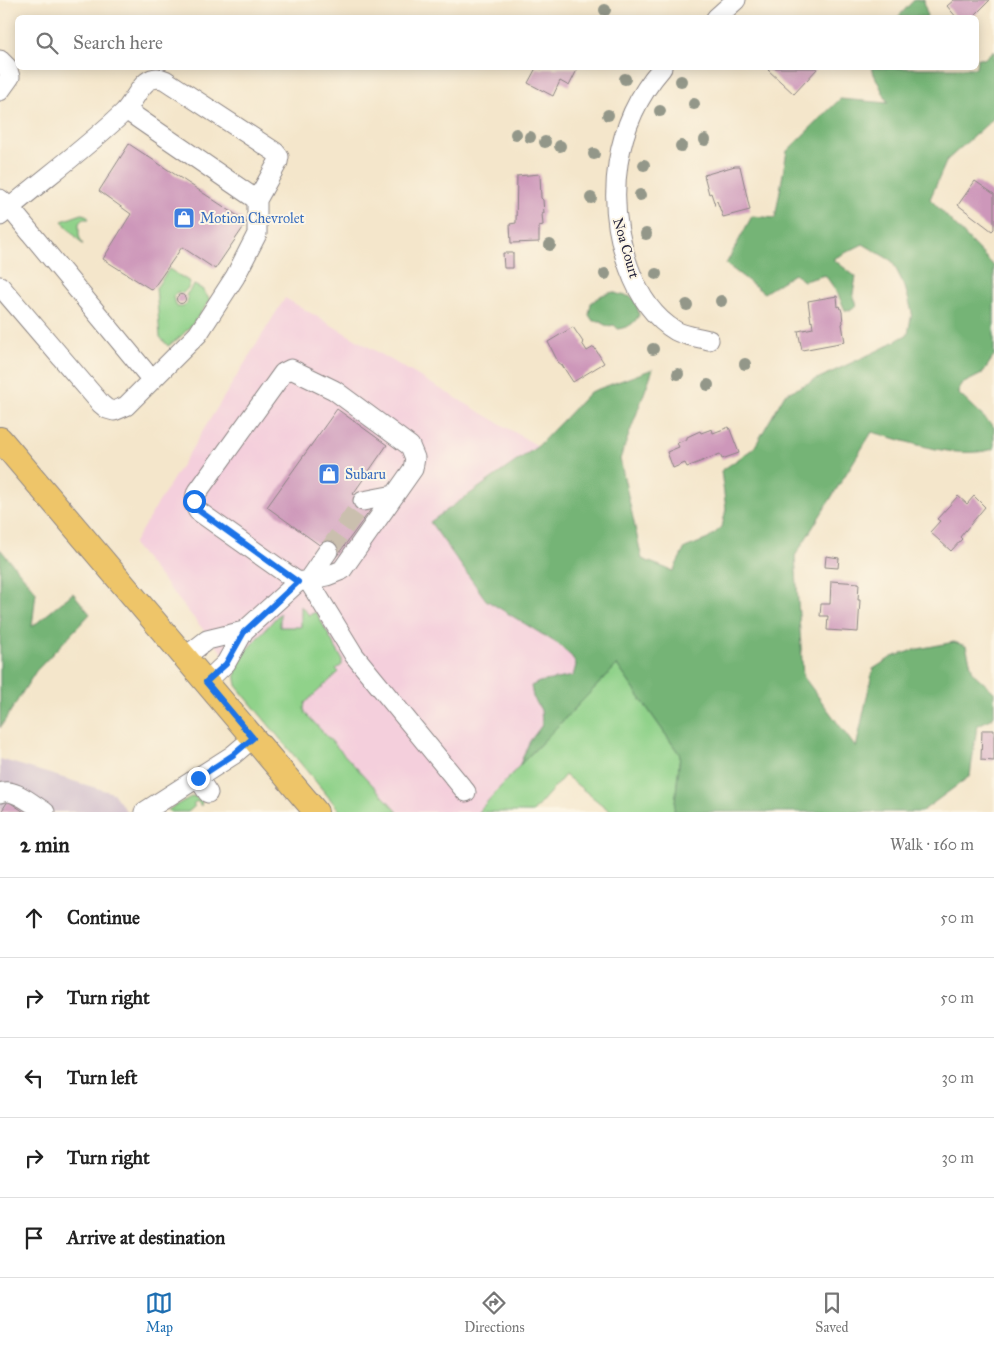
<!DOCTYPE html>
<html lang="en">
<head>
<meta charset="utf-8">
<style>
	body { margin:0; font-family:"IM FELL Great Primer",serif; background:#f6f6f6; color:#222 }
	.stop { position:absolute; width:15px; height:15px; margin:-11px; border:4px solid #1a73e8; border-radius:50%; background:#fff }
	.stop.end { background:#1a73e8; border-color:#fff; box-shadow:0 1px 5px #0008 }
	.list { margin:0; padding:0; list-style:none }
	h2 { display:flex; justify-content:space-between; align-items:center; height:65px; margin:0; padding:0 20px; font-size:21px }
	h2 small { font-size:16px; font-weight:400; color:#767676 }
	.list li { display:grid; grid-template-columns:32px 1fr auto; gap:15px; align-items:center; box-sizing:border-box; height:80px; padding:0 20px; border-top:1px solid #e0e0e0 }
	.list b { display:block; font-size:19px; white-space:nowrap }
	.list em { font-size:16px; font-style:normal; color:#767676 }
	.icon { flex:none; width:28px; height:28px; fill:none; stroke:currentColor; stroke-width:2; stroke-linecap:round; stroke-linejoin:round }
	.map { position:relative; flex:none; width:994px; height:812px; overflow:hidden }
	.search { position:absolute; background:#fff; box-shadow:0 2px 12px #0003; left:15px; right:15px; top:15px; height:55px; display:flex; align-items:center; gap:12px; box-sizing:border-box; padding:0 18px; border-radius:8px; color:#767676; font-size:19px }
	.sheet { height:465px; background:#fff }
	nav { display:flex; justify-content:space-around; align-items:center; box-sizing:border-box; height:70px; border-top:1px solid #e0e0e0; background:#fff; font-size:14px; color:#767676 }
	nav a { display:grid; justify-items:center; gap:2px }
	nav .on { color:#1f6fb2 }
	.map>svg:first-child { display:block }
	.built { fill:#f4cfdc }
	.industrial { fill:#d0bdcc }
	.green { fill:#90d28a; stroke:#597a62 }
	.forest { fill:#74b476; stroke:#4b6b58 }
	.building { fill:#cd97ba }
	.lines { fill:none; stroke-linecap:round; stroke-linejoin:round }
	.minor-tunnel { stroke:#cabfae; stroke-width:19; stroke-dasharray:19 9; stroke-linecap:butt }
	.minor-casing { stroke:#8b8483; stroke-width:21 }
	.major-casing { stroke:#8b8483; stroke-width:26 }
	.path { stroke:#8b8483; stroke-width:3; stroke-dasharray:1 4; stroke-linecap:butt }
	.minor { stroke:#fff; stroke-width:19 }
	.major { stroke:#eec569; stroke-width:24 }
	.tree { fill:#939789 }
	.route { stroke:#1a73e8; stroke-width:6 }
	.labels { text-anchor:middle; dominant-baseline:central; stroke-width:4; stroke-linejoin:round; paint-order:stroke }
	.shop-label { font-size:14px; fill:#366cbe; stroke:#fcf5e5; text-anchor:start }
	.street-label { font-size:14px; fill:#22223b; stroke:#fcf5e5 }
</style>
</head>
<body>
<div class="map">
<svg width="994" height="812" viewBox="0 0 994 812">
	<rect width="100%" height="100%" fill="#fcf5e5"/>
	<filter id="ink" filterUnits="userSpaceOnUse"><feTurbulence type="fractalNoise" baseFrequency=".02" numOctaves="2"/><feDisplacementMap in="SourceGraphic" scale="10" xChannelSelector="R" yChannelSelector="G"/><feConvolveMatrix kernelMatrix="1 2 1 2 8 2 1 2 1" color-interpolation-filters="sRGB"/></filter>
	<filter id="wash" filterUnits="userSpaceOnUse"><feTurbulence type="fractalNoise" baseFrequency=".0096" numOctaves="4" result="noise"/><feDisplacementMap in="SourceGraphic" scale="20" xChannelSelector="R" yChannelSelector="G"/><feGaussianBlur stdDeviation="1.12" result="paint"/><feColorMatrix in="noise" values="0 0 0 0 0 0 0 0 0 0 0 0 0 0 0 0 0 1.4 0 .05"/><feComposite in="paint" operator="in"/></filter>
	<g filter="url(#wash)">
		<rect width="100%" height="100%" fill="#f4e6cb"/>
		<path class="built" d="M285 298 538 446 430 522 486 600 558 644 572 657 576 665 573 676 539 682 533 697 541 710 542 725 530 741 519 766 478 812H353L133 544Z"/>
		<path class="industrial" d="M0 759 113 793 127 812H0Z"/>
		<path class="green" d="M82 214 86 215 89 219H83L79 223V236L83 245 62 221Z
			M169 269 190 282 189 287 183 293 177 292 173 297 177 307H183L187 303 188 298 186 295 194 285 202 289 210 300C197 318 187 334 168 346L160 337 156 288Z
			M301 606 309 615 316 612 342 659V665L336 669 339 672 305 703 304 709 306 714 398 812H341L238 688C234 676 235 665 242 655L280 613V627H301Z
			M617 665 680 755 674 812H611L565 775 533 812H478L519 766Z
			M194 796 202 801 201 806 197 801 193 804 195 806 188 812H170L168 810 189 798Z"/>
		<path class="forest" d="M914 0H924L927 17H898Z
			M994 50V118L947 160 930 199 994 266V356L982 374 960 385 959 394 994 427V449C955 460 910 442 872 432L795 556 803 676 856 748 873 669 892 657 913 650 954 642 966 646 973 673 994 692V715L992 718 977 726 970 776 921 812H674L680 755 617 665 519 766 530 741 542 725 541 710 533 697 531 686 539 682 573 676 576 665 572 657 558 644 486 600 430 522 538 446 590 392 653 369 620 459 642 559 673 571 685 548 708 539 722 527 726 509 721 471 754 448 785 394 881 349 908 334 912 312 905 287 892 261 863 244 833 259 856 277 853 294 857 305 850 311 845 310 837 292 825 275 804 281 794 274 764 293 726 264 752 216 775 218 787 151 840 99 888 103 871 68H976L977 58 984 59Z
			M613 292C629 300 635 289 639 315 634 324 629 327 618 329L614 325 608 326 603 324 602 321H593L589 315 591 303 602 295Z
			M0 549 36 592 32 627 73 593 90 614 36 671 0 728Z"/>
		<g id="blocks">
			<path class="building" d="M954 0H990L972 18H957L947 6Z
				M536 68 542 69 543 68H578L569 86 560 81 553 96 528 83Z
				M770 68H818L794 94 768 70Z
				M129 144 247 222 215 269 182 247 152 290 103 259 131 214 99 191Z
				M735 166H740L750 210 723 217 717 201 714 202 711 193 709 194 704 175Z
				M540 174 541 198 543 200 544 213 542 214 543 225 539 226V242L511 243 510 224 516 223 517 176Z
				M975 181 994 194V229L992 231 958 205Z
				M503 253H513V268H504Z
				M176.5 299a4.5 4.5 0 1 1 9 0a4.5 4.5 0 1 1-9 0Z
				M837 296 838 307 840 306 842 312 843 323 842 324 845 342 802 350 798 331 813 328 812 321 811 322 808 301Z
				M573 327 583 342 582 343 587 351 594 347 604 363 573 382 562 365 558 362 548 342Z
				M337 409 387 445 353 494 372 508 336 557 267 507Z
				M729 427 739 453 722 459 720 454 687 467 685 463 673 468 667 452 679 447 677 443 687 439V437L700 431 701 433 712 429 713 433Z
				M958 496 967 504 974 496 985 507 960 537 962 539 951 551 930 532 940 521 937 519Z
				M826 556 839 558 838 568 825 567Z
				M831 581 859 583 858 600H860L858 632 827 630 828 616H820L821 604H830Z
				M982 730H994V761L981 760Z
				M8 801 24 812H1Z"/>
		</g>
	</g>
	<g filter="url(#ink)">
		<use href="#blocks" fill-opacity="0" stroke="#8b8483" stroke-width="1"/>
		<g class="lines">
			<path class="minor-tunnel" d="M328 551 363 501"/>
			<g class="minor-casing">
				<path id="minor" d="M716 18 736 0
					M0 60 7 67 10 77 0 91
					M662 68C614 123 604 200 629 268 638 293 652 317 676 331 685 336 698 337 709 340
					M126 110 257 200
					M0 199 10 208 152 380
					M0 216C41 181 85 149 124 112 136 100 144 70 165 80L275 152 279 157 278 162 257 200V234L235 277 198 334 126 406 114 411 107 409 101 404 0 286
					M363 501 394 495
					M328 551 308 580 354 655 466 792
					M185 657 207 640 244 631
					M206 682 226 663 244 631 298 582 327 576 342 570 413 469 415 458 410 446 334 390 291 369 283 373 196 494 194 504 198 511 298 582
					M198 778 208 793
					M0 793C14 787 33 805 45 812
					M144 812 233 755 253 738"/>
			</g>
			<g class="major-casing">
				<path id="major" d="M0 439 316 812"/>
			</g>
			<path class="path" d="M714 204H717"/>
			<use href="#minor" class="minor"/>
			<use href="#major" class="major"/>
		</g>
		<g class="tree">
			<circle cx="605" cy="10" r="6"/>
			<circle cx="625" cy="79" r="6"/>
			<circle cx="681" cy="81" r="6"/>
			<circle cx="694" cy="104" r="6"/>
			<circle cx="660" cy="111" r="6"/>
			<circle cx="608" cy="115" r="6"/>
			<circle cx="516" cy="134" r="6"/>
			<circle cx="530" cy="137" r="6"/>
			<circle cx="705" cy="140" r="6"/>
			<circle cx="545" cy="142" r="6"/>
			<circle cx="560" cy="146" r="6"/>
			<circle cx="681" cy="146" r="6"/>
			<circle cx="594" cy="154" r="6"/>
			<circle cx="644" cy="165" r="6"/>
			<circle cx="640" cy="195" r="6"/>
			<circle cx="591" cy="198" r="6"/>
			<circle cx="646" cy="234" r="6"/>
			<circle cx="550" cy="245" r="6"/>
			<circle cx="605" cy="274" r="6"/>
			<circle cx="656" cy="274" r="6"/>
			<circle cx="721" cy="301" r="6"/>
			<circle cx="687" cy="305" r="6"/>
			<circle cx="653" cy="349" r="6"/>
			<circle cx="745" cy="364" r="6"/>
			<circle cx="678" cy="374" r="6"/>
			<circle cx="708" cy="385" r="6"/>
		</g>
	</g>
	<g class="lines" filter="url(#ink)">
		<path class="route" d="M194 501 198 510 298 582 244 632 226 664 206 682 253 738 233 755 198 778"/>
	</g>
	<defs>
		<g id="shop-square" transform="scale(1.125)"><rect x="-9" y="-9" width="18" height="18" rx="4" fill="#3f7fe0" stroke="#fcf5e5"/><path d="M-5-2.5h2.3a2.7 3.5 0 0 1 5.4 0H5L5.5 6h-11ZM-1.5-2.5h3a1.5 2.3 0 0 0-3 0Z" fill="#fff"/></g>
	</defs>
	<g fill-rule="evenodd">
		<use href="#shop-square" x="184" y="218"/>
		<use href="#shop-square" x="329" y="474"/>
	</g>
	<g class="labels">
		<g class="shop-label">
			<text x="200" y="218">Motion Chevrolet</text>
			<text x="345" y="474">Subaru</text>
		</g>
		<g class="street-label">
			<text transform="translate(626 248) rotate(74)">Noa Court</text>
		</g>
	</g>
</svg>
<div class="stop" style="left:194px;top:501px"></div>
<div class="stop end" style="left:198px;top:778px"></div>
<div class="search"><svg class="icon" aria-label="search" viewBox="0 0 24 24"><circle cx="10" cy="10" r="6"/><path d="M15 15l6 6"/></svg>Search here</div>
</div>
<section class="sheet">
<h2>2 min<small>Walk · 160 m</small></h2>
<ul class="list">
<li><svg class="icon" aria-label="ahead" viewBox="0 0 24 24"><path d="M12 20V5M6 11l6-6 6 6"/></svg><div><b>Continue</b></div><em>50 m</em></li>
<li><svg class="icon" aria-label="right" viewBox="0 0 24 24"><path d="M7 20v-9h11M14 6l5 5-5 5"/></svg><div><b>Turn right</b></div><em>50 m</em></li>
<li><svg class="icon" aria-label="left" viewBox="0 0 24 24"><path d="M17 20v-9H6M10 6l-5 5 5 5"/></svg><div><b>Turn left</b></div><em>30 m</em></li>
<li><svg class="icon" aria-label="right" viewBox="0 0 24 24"><path d="M7 20v-9h11M14 6l5 5-5 5"/></svg><div><b>Turn right</b></div><em>30 m</em></li>
<li><svg class="icon" aria-label="arrive" viewBox="0 0 24 24"><path d="M6 21V4h12l-3 4 3 4H6"/></svg><div><b>Arrive at destination</b></div></li>
</ul>
</section>
<nav>
<a class="on"><svg class="icon" aria-label="map" viewBox="0 0 24 24"><path d="M3 6l6-2 6 2 6-2v14l-6 2-6-2-6 2zM9 4v14M15 6v14"/></svg>Map</a>
<a><svg class="icon" aria-label="directions" viewBox="0 0 24 24"><path d="M12 3l9 9-9 9-9-9zM9 14v-3h6M13 9l2 2-2 2"/></svg>Directions</a>
<a><svg class="icon" aria-label="saved" viewBox="0 0 24 24"><path d="M7 4h10v16l-5-4-5 4z"/></svg>Saved</a>
</nav>
</body>
</html>
